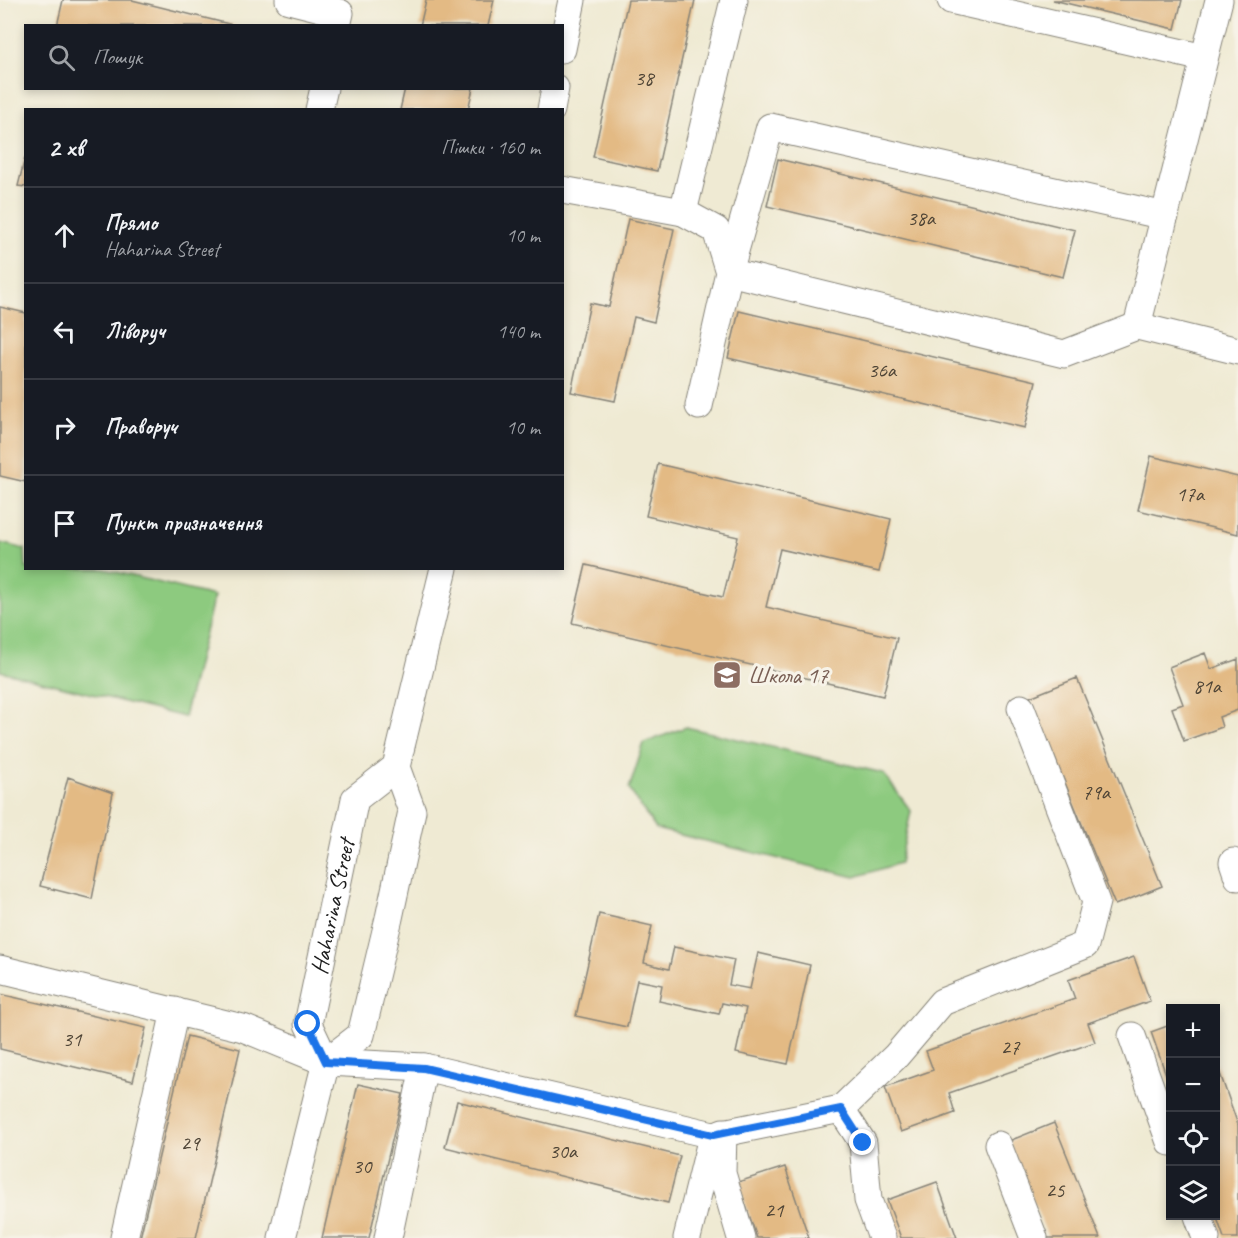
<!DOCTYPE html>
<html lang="uk">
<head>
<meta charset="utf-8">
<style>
	body { margin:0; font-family:Caveat,sans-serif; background:#20242c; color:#f1f3f6 }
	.controls { position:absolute; right:18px; bottom:18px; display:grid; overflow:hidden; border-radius:0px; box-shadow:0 3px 9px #0003 }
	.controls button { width:54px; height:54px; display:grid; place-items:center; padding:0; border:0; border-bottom:2px solid #363941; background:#171b24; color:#f1f3f6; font:30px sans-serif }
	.stop { position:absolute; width:18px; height:18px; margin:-14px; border:4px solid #1a73e8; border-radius:50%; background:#fff }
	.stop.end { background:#1a73e8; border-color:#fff; box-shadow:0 2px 6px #0008 }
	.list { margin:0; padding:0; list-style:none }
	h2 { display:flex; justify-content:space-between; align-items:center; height:78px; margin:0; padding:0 24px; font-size:26px }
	h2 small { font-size:20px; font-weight:400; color:#9ea1a6 }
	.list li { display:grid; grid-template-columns:39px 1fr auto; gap:18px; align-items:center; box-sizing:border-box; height:96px; padding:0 24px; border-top:2px solid #363941 }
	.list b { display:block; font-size:22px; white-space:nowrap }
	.list p { margin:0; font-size:20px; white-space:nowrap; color:#9ea1a6 }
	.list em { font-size:20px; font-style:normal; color:#9ea1a6 }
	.icon { flex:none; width:33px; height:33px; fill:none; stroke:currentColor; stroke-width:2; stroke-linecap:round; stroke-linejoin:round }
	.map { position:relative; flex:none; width:1238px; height:1238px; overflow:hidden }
	.search { position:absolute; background:#171b24; box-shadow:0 3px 9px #0003; left:24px; top:24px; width:540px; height:66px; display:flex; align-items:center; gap:15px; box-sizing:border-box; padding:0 21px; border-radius:0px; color:#9ea1a6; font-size:22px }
	.panel { position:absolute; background:#171b24; box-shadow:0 3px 9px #0003; left:24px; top:108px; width:540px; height:462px; border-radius:0px }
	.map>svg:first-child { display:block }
	.green { fill:#8dca7f; stroke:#54734e; stroke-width:1.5 }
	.building { fill:#e3ba84 }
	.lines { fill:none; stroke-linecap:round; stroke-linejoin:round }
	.minor-casing { stroke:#868378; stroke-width:29 }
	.minor { stroke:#fff; stroke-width:27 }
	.route { stroke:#1a73e8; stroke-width:8 }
	.labels { text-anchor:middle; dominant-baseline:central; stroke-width:6; stroke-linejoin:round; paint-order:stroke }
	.number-label { font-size:21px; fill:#4e4436 }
	.education-label { font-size:24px; fill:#785e54; stroke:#f7f3e8; text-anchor:start }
	.street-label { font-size:24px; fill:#1c1c1c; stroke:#f7f3e8 }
</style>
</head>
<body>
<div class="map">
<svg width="1238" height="1238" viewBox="0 0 1238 1238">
	<rect width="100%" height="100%" fill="#f7f3e8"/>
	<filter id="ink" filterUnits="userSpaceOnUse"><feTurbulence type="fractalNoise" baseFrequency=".0167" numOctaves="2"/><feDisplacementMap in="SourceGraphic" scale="12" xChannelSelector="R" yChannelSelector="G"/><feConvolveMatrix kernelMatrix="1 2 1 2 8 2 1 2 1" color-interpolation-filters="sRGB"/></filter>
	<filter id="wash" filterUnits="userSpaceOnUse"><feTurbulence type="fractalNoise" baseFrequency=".008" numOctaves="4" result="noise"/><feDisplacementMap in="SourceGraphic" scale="24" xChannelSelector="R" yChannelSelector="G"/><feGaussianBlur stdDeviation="1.35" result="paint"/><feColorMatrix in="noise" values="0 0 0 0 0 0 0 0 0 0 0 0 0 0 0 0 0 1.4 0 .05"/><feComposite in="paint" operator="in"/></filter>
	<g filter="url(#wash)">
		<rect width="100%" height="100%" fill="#efead3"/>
		<path class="green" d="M0 543 25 549 26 568 104 569 214 596 184 717 0 671Z
			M686 727 883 773 911 811 900 863 855 877 656 829 629 789 644 743Z"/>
		<g id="blocks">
			<path class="building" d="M63 0H132L237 26H57Z
				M426 0H494L488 26H420Z
				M628 0H695L657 171 593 157Z
				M1053 0H1182L1175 29Z
				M405 88H473L468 110H400Z
				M25 158H26V187L18 186Z
				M778 159 1075 230 1063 277 767 206Z
				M628 219 674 229 654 322 634 317 615 401 571 392 590 303 609 307Z
				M0 307 26 313V482L0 476Z
				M739 311 1036 381 1025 428 728 358Z
				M1151 456 1238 477V534L1138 510Z
				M658 464 891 519 879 572 780 549 766 607 897 638 883 696 572 623 586 565 723 597 738 537 646 516Z
				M1205 653 1211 669 1238 659V710L1219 717 1222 727 1184 741 1172 708 1183 704 1169 667Z
				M1077 678 1162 886 1115 905 1030 697Z
				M68 777 113 793 92 899 40 886Z
				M599 914 652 926 644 963 669 969 674 947 734 960 729 985 750 989 758 953 810 965 788 1064 736 1053 746 1008 722 1003 719 1014 659 1001 662 985 637 980 627 1027 576 1016Z
				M1134 957 1150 1001 1088 1023 1095 1042 949 1093 955 1113 901 1132 885 1087 933 1070 926 1051 1075 999 1068 980Z
				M0 994 146 1028 133 1081 0 1049Z
				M1170 1025V1086L1151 1032Z
				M187 1036 240 1049 196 1238H140Z
				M1216 1062 1238 1125V1238H1224L1216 1215Z
				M358 1084 403 1094 369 1238H322Z
				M457 1101 680 1156 668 1203 445 1147Z
				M1054 1123 1100 1238H1048L1009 1141Z
				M785 1167 809 1238H757L738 1182Z
				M937 1182 957 1238H901L887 1200Z"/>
		</g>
	</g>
	<g filter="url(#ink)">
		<use href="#blocks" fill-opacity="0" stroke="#868378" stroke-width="1.5"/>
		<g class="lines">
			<g class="minor-casing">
				<g id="minor">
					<path d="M289 0 340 13 337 26"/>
					<path d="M951 0 1204 58"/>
					<path d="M1219 0 1137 326 1238 351"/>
					<path d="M562 49 572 0"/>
					<path d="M319 110 324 88"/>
					<path d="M551 110 555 88"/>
					<path d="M562 190 683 212 734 0"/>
					<path d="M683 212 716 230 729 272 1064 354 1137 326"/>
					<path d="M699 406 729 272 770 127 1165 216"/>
					<path d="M1233 862 1238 877"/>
					<path d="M0 969 243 1028 326 1062 424 1067 713 1135 841 1109 896 1056 942 1002 1085 945 1096 902 1021 708"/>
					<path d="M1132 1036 1170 1142"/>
					<path id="s1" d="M326 1062 308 1024 355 799 396 767"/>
					<path d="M841 1109 863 1143 868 1200 882 1238"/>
					<path d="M723 1132 722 1173 741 1238"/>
					<path d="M998 1145 1034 1238"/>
					<path d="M1198 1216 1206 1238"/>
					<path d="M124 1238 175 1011"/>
					<path d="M282 1238 326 1062 361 1035 389 918 412 811 396 767 444 568"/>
					<path d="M388 1238 424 1067"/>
					<path d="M687 1238 712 1137"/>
				</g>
			</g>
			<use href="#minor" class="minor"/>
		</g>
	</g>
	<g class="lines" filter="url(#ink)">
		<path class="route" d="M308 1024 326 1062 424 1068 713 1135 841 1109 863 1143"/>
	</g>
	<defs>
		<g id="school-square" transform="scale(1.5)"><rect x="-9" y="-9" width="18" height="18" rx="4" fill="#8d6e63" stroke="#f7f3e8"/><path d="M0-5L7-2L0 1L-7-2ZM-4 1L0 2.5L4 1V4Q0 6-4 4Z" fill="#fff"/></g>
	</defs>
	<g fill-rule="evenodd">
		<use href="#school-square" x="727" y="675"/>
	</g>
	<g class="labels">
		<g class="number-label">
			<text x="644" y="78">38</text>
			<text x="921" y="218">38а</text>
			<text x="882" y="370">36а</text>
			<text x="1190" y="494">17а</text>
			<text x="1207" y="686">81а</text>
			<text x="1096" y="792">79а</text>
			<text x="72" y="1039">31</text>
			<text x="1010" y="1047">27</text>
			<text x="190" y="1143">29</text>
			<text x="563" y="1151">30а</text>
			<text x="362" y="1166">30</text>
			<text x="1055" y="1190">25</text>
			<text x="774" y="1210">21</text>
		</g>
		<g class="education-label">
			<text x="748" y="675">Школа 17</text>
		</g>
		<g class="street-label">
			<text stroke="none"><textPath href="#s1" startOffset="162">Haharina Street</textPath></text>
		</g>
	</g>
</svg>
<div class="controls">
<button>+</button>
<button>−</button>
<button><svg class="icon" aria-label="locate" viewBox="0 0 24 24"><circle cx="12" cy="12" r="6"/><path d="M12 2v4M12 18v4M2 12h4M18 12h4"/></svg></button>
<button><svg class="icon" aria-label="layers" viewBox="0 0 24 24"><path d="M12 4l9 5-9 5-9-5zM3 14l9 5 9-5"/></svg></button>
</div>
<div class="stop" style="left:308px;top:1024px"></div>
<div class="stop end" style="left:863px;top:1143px"></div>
<div class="search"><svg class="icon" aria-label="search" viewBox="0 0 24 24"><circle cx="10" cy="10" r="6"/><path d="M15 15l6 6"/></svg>Пошук</div>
<section class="panel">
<h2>2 хв<small>Пішки · 160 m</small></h2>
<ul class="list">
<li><svg class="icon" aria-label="ahead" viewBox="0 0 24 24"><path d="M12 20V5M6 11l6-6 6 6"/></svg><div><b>Прямо</b><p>Haharina Street</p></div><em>10 m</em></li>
<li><svg class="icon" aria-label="left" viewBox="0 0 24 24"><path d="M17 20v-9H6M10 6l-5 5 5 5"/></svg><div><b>Ліворуч</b></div><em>140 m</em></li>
<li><svg class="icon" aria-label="right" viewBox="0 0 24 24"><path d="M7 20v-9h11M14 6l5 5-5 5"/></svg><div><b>Праворуч</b></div><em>10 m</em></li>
<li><svg class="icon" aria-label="arrive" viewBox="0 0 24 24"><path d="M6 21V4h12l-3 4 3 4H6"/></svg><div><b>Пункт призначення</b></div></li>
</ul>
</section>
</div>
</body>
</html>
